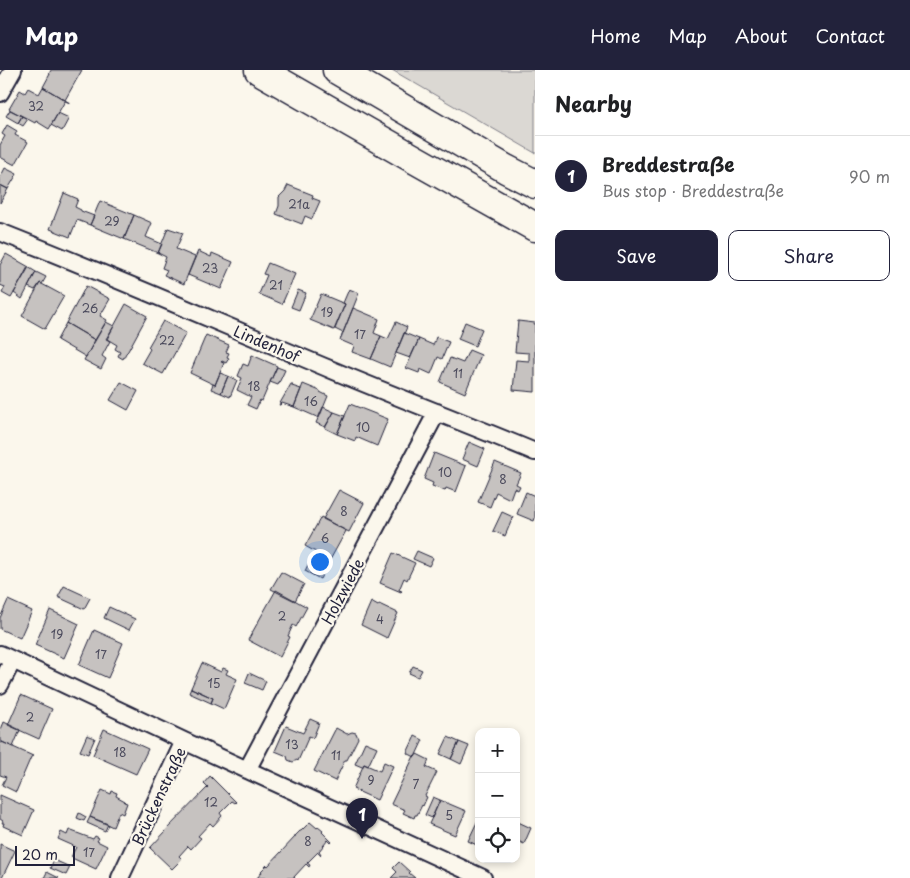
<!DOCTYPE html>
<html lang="en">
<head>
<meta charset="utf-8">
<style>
	body { margin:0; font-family:"Playpen Sans",sans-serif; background:#f2f2f2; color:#202124 }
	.controls { position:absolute; right:15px; bottom:15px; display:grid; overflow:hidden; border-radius:10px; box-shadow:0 2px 8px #0003 }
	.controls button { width:45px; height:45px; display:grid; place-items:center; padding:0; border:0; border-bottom:1px solid #e0e0e0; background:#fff; color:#202124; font:25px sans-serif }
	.scale { position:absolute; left:15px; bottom:12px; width:60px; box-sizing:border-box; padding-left:5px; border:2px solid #22223b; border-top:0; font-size:14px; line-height:18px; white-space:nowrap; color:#22223b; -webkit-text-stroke:4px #fbf7ec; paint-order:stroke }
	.you { position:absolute; left:319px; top:491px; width:18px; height:18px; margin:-12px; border:4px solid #fff; border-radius:50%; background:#1a73e8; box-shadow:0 0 0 8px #1a73e833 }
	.badge { display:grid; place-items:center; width:32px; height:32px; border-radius:50%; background:#22223b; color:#fff; font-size:16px; font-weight:700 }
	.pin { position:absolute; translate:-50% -41px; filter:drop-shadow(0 1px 2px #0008) }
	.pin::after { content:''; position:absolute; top:26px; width:18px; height:15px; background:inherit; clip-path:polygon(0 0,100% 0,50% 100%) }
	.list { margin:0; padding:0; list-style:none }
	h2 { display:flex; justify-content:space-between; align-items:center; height:65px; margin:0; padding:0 20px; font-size:21px }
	h2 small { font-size:16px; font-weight:400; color:#757577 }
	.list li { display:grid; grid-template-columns:32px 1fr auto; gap:15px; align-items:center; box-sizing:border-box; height:80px; padding:0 20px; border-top:1px solid #e0e0e0 }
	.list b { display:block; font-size:19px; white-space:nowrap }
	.list p { margin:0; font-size:16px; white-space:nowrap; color:#757577 }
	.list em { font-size:16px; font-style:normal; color:#757577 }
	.actions { display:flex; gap:10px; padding:15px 20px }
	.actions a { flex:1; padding:11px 0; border:1px solid #22223b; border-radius:10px; text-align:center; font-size:18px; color:#22223b }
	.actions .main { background:#22223b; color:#fff }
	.icon { flex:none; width:28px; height:28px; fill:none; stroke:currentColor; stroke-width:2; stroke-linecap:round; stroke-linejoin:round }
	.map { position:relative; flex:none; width:535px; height:808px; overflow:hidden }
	header { display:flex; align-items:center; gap:30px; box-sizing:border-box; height:70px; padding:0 25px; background:#22223b; color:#fff }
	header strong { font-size:24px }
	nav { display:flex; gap:28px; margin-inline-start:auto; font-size:18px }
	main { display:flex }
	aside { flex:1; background:#fff }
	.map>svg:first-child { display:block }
	.green { fill:#dbd8d3; stroke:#7e7d87 }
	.building { fill:#c6c2c0; stroke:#22223b }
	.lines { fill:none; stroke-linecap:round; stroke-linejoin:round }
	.street-casing { stroke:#22223b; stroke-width:20 }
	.highway-casing { stroke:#22223b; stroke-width:31 }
	.street { stroke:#fbf7ec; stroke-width:16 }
	.highway { stroke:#fbf7ec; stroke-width:28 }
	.labels { text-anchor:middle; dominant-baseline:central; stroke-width:4.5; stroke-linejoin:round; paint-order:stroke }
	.number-label { font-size:12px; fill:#4b4a5c }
	.street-label { font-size:15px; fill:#22223b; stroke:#fbf7ec }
</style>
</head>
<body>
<header>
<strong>Map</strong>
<nav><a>Home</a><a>Map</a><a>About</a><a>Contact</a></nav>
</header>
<main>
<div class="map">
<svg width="535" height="808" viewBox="0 0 535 808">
	<rect width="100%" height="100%" fill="#fbf7ec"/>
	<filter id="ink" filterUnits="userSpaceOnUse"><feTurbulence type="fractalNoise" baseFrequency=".02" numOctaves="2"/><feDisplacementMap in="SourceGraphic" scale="10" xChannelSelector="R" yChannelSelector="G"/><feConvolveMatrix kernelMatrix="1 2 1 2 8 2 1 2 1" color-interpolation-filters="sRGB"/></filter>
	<g filter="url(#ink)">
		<path class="green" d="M392 0H535V83Z"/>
		<path class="building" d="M51 0H82L65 30 43 17 50 4H49Z
			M43 17 70 33 65 31 49 59 36 51 35 53 9 39 20 20 25 23 28 18 39 24Z
			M10 40 22 46 18 53 6 46Z
			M58 43 69 48 62 61 51 55Z
			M22 46 28 49 23 56 18 53Z
			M7 55 17 61 15 65 28 72 15 95 0 87V75L5 66 2 64Z
			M5 98 17 104 8 119 0 115V108Z
			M0 115 8 119 0 133Z
			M288 115 313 125 312 128 320 131 312 149 305 146 302 154 276 144 279 136V127L285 121Z
			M64 123 78 129 75 137 81 140V141L94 146 90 155 77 150 70 167 50 159Z
			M100 131 134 145 124 169 90 155Z
			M134 145 152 153 146 167 162 174 158 183 124 169Z
			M168 158 183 163 176 179 195 187 184 214 164 205 167 200 162 198 166 187 158 183Z
			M198 181 211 187 212 183 233 192 221 219 188 205Z
			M6 184 29 197 11 228 2 223 5 217 0 215V195Z
			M268 193 295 204 282 234 259 224 267 205 263 204Z
			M28 197 36 202 22 229 14 223Z
			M36 202 46 207 42 214 40 213 35 220 28 217Z
			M40 213 64 226 45 259 22 246Z
			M86 216 110 229 100 246 107 250 95 270 66 253Z
			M349 219 359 223 343 263 335 259 345 234 343 233Z
			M298 220 306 223 299 240 291 237Z
			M321 224 345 234 334 260 310 250Z
			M126 234 147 246 128 281 126 283 123 289 118 286 120 282 115 279 117 275 107 269Z
			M353 238 379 249 374 263 381 266 371 289 352 282 354 276 340 270Z
			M163 251 186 263 163 304 142 293 150 279 148 277Z
			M518 251 535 253V322L513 320 516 290 529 291V283L515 282Z
			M106 252 114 256 106 269 110 271 102 286 106 289 101 299 84 290Z
			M396 252 407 257 390 297 371 289 381 266 388 269Z
			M465 252 482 259 475 276 458 269Z
			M66 253 95 270 86 287 57 270Z
			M404 263 419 269 410 288 396 283Z
			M206 265 229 275 226 282 229 283 227 287 229 288 226 293 222 291 221 292 224 293 215 315 190 303Z
			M436 267 449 272 442 289 438 287 431 304 420 299 419 303 406 298 419 269 433 275Z
			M469 280 481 285 465 323 440 312 450 288 463 293Z
			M252 285 277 296 262 331 260 330 256 339 247 335 251 327 237 320 242 308 238 306 243 294 248 296Z
			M277 297 285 300 278 315 270 312Z
			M220 303 228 306 221 323 211 319 213 314 215 315Z
			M228 306 237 310 230 327 221 323Z
			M121 312 138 321 128 340 110 330Z
			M291 314H293L292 316 301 319 294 337 282 333 280 335H279Z
			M303 314 320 321V322L328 326 319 348 294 337Z
			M350 334 388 349 377 376 356 367 355 371 337 364Z
			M323 337 334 342 325 357 316 353Z
			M334 342 345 346 337 364 325 358Z
			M469 372 485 379 478 396 462 389Z
			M434 383 466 396 456 422 446 418 445 421 432 416 433 413 424 409Z
			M495 392 521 403 516 414 520 416 518 420 514 418 510 429 496 422 490 437 478 432Z
			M339 420 364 433 349 462 323 449Z
			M526 422 535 426V448L534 451 517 444Z
			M502 442 513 447 505 466 493 461Z
			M321 447 346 461 330 490 305 476Z
			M417 481 433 488 429 496 413 489Z
			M393 483 415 493 407 510 404 508 399 520 402 521 401 522 380 513Z
			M312 486 328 494 320 509 305 501Z
			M281 502 304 514 295 531 271 519Z
			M64 516 90 528 84 539 58 527Z
			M276 520 307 537 296 557 293 555 288 566 290 567 280 587 248 570Z
			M8 530 32 541 20 568 0 559V548Z
			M371 532 378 536 379 534 398 543 387 568 361 555Z
			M109 537 135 549 129 560 104 548Z
			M50 540 79 554 64 588 35 575Z
			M94 560 123 573 108 608 79 595Z
			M202 593 221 602 223 598 228 600 226 604 237 609 224 639 211 633 213 628 191 618Z
			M413 596 422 600 418 607 409 603Z
			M249 603 266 611 262 620 245 613Z
			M191 618 213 628 211 633 189 623Z
			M21 625 52 639 39 669 8 655Z
			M310 649 319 653 313 668 309 666 298 691 297 690 293 692 288 690 287 686 275 681 286 656 303 663Z
			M4 652 20 660 13 677 0 671V662Z
			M336 658 347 664 352 662 356 663 358 668 347 690H345L335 711 314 701Z
			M104 659 148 679 136 704 93 685Z
			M87 665 95 668 88 684 80 681Z
			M415 666 423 670 415 687 407 683Z
			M448 667 459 672 451 689 440 684Z
			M2 672 33 686 31 687 16 722 2 715 6 707 0 705V675Z
			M365 672 377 677 368 696 364 694 362 697 355 694Z
			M459 672 469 676 461 694 451 689Z
			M417 684 429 690 426 697 437 702 425 726 427 727 423 736 422 735 417 745H415L414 748 403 743 405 740 391 734 414 686 415 687Z
			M384 692 393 696 377 730 353 719 364 694 380 701Z
			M210 706 236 732 235 733 232 731 220 743 222 746 213 756 210 753 198 766 201 768 191 779 188 776 179 786 182 789 172 799 150 778 166 761H165L208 717 204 713Z
			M102 720 111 724 112 721 117 723 116 726 125 731 124 732 127 733 123 744 119 742 113 757 90 747Z
			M0 725 34 740 23 765 3 756 4 753H2L3 751 0 749Z
			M433 727 440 730 432 748 425 745Z
			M440 730 466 741 455 765 429 754Z
			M79 743 86 747 84 751 77 748Z
			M90 747 108 754 105 761 87 753Z
			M478 750H479V776L468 771Z
			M516 751 531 758 524 774 516 770Z
			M310 752 317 758 318 757 323 761 322 762 332 772 331 773 328 770 319 781 321 784 320 785 318 782 307 793 310 795 309 797 306 794 294 807 295 808H257L262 802 261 801 267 795 268 796 295 767V766L300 761H301Z
			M69 760 93 769 95 766 99 768 97 771 107 776 96 799 74 789 71 787 76 777 58 769 61 762 67 765Z
			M0 774 15 781 2 808H0Z
			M54 790 70 797 66 805 50 798Z
			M399 792 410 802 409 803 415 808H391L397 802 393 798Z
			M47 802 59 808H44Z"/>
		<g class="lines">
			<g class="street-casing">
				<path id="street" d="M0 23 13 0
					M0 162C112 206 221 254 332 300 399 328 468 354 535 382
					M0 584 184 671 483 808
					M0 615 13 590
					M247 700 437 342
					M120 808 184 671"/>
			</g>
			<g class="highway-casing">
				<path id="highway" d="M259 0 409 86 535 157
					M337 0 506 99 535 114"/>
			</g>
			<use href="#street" class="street"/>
			<use href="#highway" class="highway"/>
		</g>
	</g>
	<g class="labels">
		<g class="number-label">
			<text x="36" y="36">32</text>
			<text x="299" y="134">21a</text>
			<text x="112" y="151">29</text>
			<text x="210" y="198">23</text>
			<text x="276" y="215">21</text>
			<text x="90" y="238">26</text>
			<text x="327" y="242">19</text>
			<text x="360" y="264">17</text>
			<text x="167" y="270">22</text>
			<text x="458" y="303">11</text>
			<text x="254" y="316">18</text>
			<text x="311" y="331">16</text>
			<text x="363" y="357">10</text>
			<text x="445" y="402">10</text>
			<text x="503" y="409">8</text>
			<text x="344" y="441">8</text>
			<text x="325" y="468">6</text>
			<text x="282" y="546">2</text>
			<text x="380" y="549">4</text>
			<text x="57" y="564">19</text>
			<text x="101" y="584">17</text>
			<text x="214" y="613">15</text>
			<text x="30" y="647">2</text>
			<text x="292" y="674">13</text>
			<text x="120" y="682">18</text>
			<text x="336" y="685">11</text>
			<text x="371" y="710">9</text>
			<text x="416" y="714">7</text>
			<text x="211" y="732">12</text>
			<text x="449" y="745">5</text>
			<text x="308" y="771">8</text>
			<text x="89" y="782">17</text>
		</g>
		<g class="street-label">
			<text transform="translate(267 273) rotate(23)">Lindenhof</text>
			<text transform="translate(342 521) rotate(-62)">Holzwiede</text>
			<text transform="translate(158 726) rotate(-65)">Brückenstraße</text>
		</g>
	</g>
</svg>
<div class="controls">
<button>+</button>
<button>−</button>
<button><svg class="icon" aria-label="locate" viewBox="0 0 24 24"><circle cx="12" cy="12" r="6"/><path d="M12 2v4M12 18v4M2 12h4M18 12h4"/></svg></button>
</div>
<div class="scale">20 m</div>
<div class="you"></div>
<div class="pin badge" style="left:362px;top:769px">1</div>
</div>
<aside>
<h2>Nearby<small></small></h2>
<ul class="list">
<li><span class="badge">1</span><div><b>Breddestraße</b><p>Bus stop · Breddestraße</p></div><em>90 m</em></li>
</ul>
<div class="actions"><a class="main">Save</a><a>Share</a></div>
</aside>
</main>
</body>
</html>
